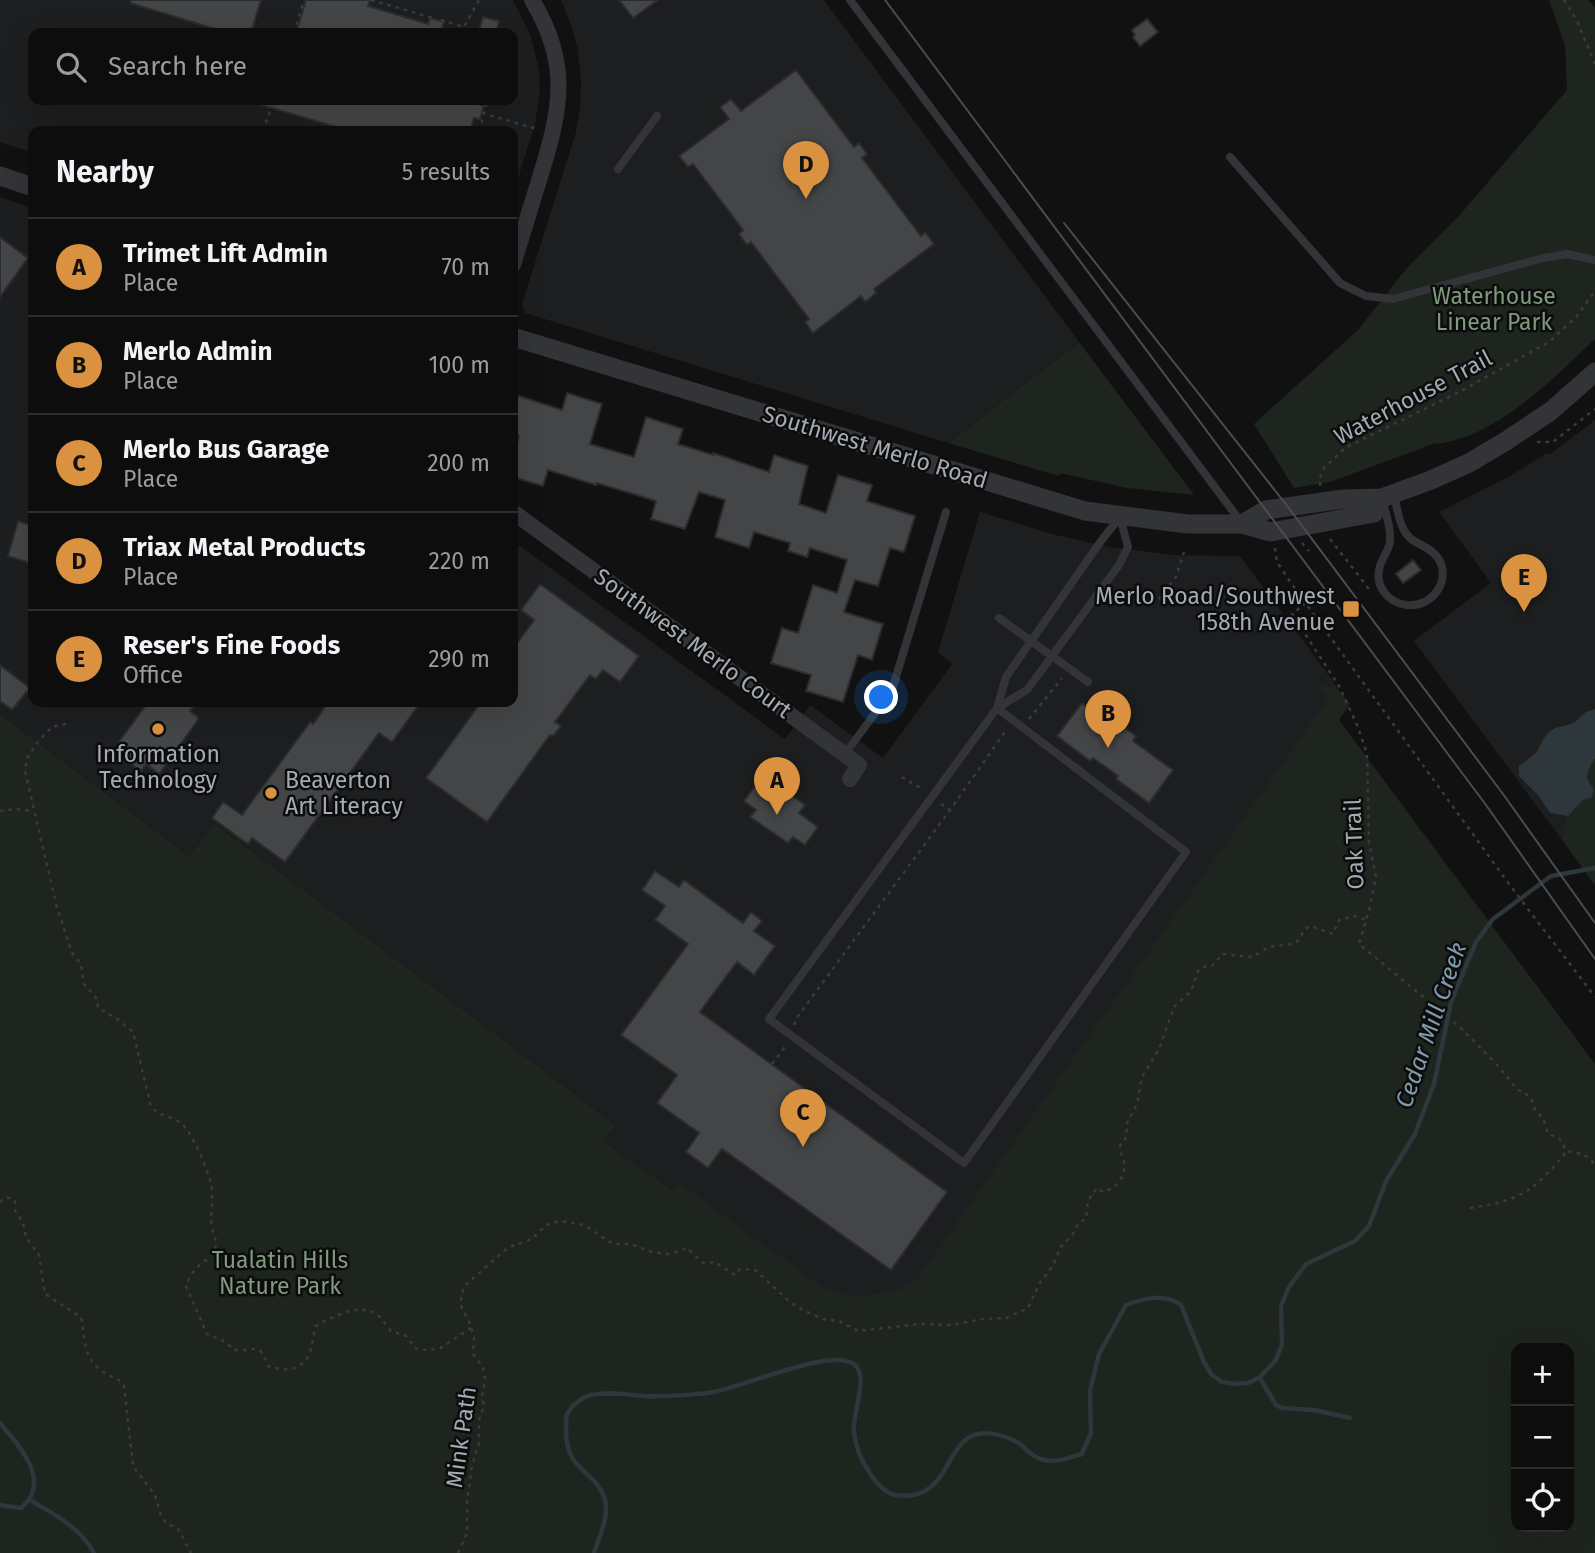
<!DOCTYPE html>
<html lang="en">
<head>
<meta charset="utf-8">
<style>
	body { margin:0; font-family:"Fira Sans",sans-serif; background:#1b1b1c; color:#f1f3f6 }
	.controls { position:absolute; right:21px; bottom:21px; display:grid; overflow:hidden; border-radius:14px; box-shadow:0 7px 28px #0002 }
	.controls button { width:63px; height:63px; display:grid; place-items:center; padding:0; border:0; border-bottom:2px solid #2d2d2e; background:#0d0d0e; color:#f1f3f6; font:35px sans-serif }
	.you { position:absolute; left:882px; top:698px; width:24px; height:24px; margin:-18px; border:5px solid #fff; border-radius:50%; background:#1a73e8; box-shadow:0 0 0 10px #1a73e833 }
	.badge { display:grid; place-items:center; width:46px; height:46px; border-radius:50%; background:#db9240; color:#111; font-size:23px; font-weight:700 }
	.pin { position:absolute; translate:-50% -58px; filter:drop-shadow(0 2px 4px #0008) }
	.pin::after { content:''; position:absolute; top:37px; width:24px; height:21px; background:inherit; clip-path:polygon(0 0,100% 0,50% 100%) }
	.list { margin:0; padding:0; list-style:none }
	h2 { display:flex; justify-content:space-between; align-items:center; height:91px; margin:0; padding:0 28px; font-size:30px }
	h2 small { font-size:23px; font-weight:400; color:#9a9c9e }
	.list li { display:grid; grid-template-columns:46px 1fr auto; gap:21px; align-items:center; box-sizing:border-box; height:98px; padding:0 28px; border-top:2px solid #2d2d2e }
	.list b { display:block; font-size:26px; white-space:nowrap }
	.list p { margin:0; font-size:23px; white-space:nowrap; color:#9a9c9e }
	.list em { font-size:23px; font-style:normal; color:#9a9c9e }
	.icon { flex:none; width:38px; height:38px; fill:none; stroke:currentColor; stroke-width:2; stroke-linecap:round; stroke-linejoin:round }
	.map { position:relative; flex:none; width:1595px; height:1553px; overflow:hidden }
	.search { position:absolute; background:#0d0d0e; box-shadow:0 7px 28px #0002; left:28px; top:28px; width:490px; height:77px; display:flex; align-items:center; gap:18px; box-sizing:border-box; padding:0 24px; border-radius:14px; color:#9a9c9e; font-size:26px }
	.panel { position:absolute; background:#0d0d0e; box-shadow:0 7px 28px #0002; left:28px; top:126px; width:490px; height:581px; border-radius:14px }
	.map>svg:first-child { display:block }
	.built { fill:#1d1e1f; fill-rule:evenodd }
	.green { fill:#1e241e; fill-rule:evenodd }
	.water { fill:#2e373b }
	.lines { fill:none; stroke-linecap:round; stroke-linejoin:round }
	.stream { stroke:#2e373b; stroke-width:4.5 }
	.building { fill:#434547; stroke:#2b2c2e; stroke-width:2 }
	.path { stroke:#393b3e; stroke-width:2.5; stroke-dasharray:3.5 5; stroke-linecap:butt }
	.service { stroke:#333437; stroke-width:8 }
	.minor { stroke:#333437; stroke-width:16 }
	.tertiary { stroke:#333437; stroke-width:19 }
	.tram { stroke:#4a4c50; stroke-width:2 }
	.poi-dot { fill:#db9240; stroke:#0c0c0d; stroke-width:2.5 }
	.labels { text-anchor:middle; dominant-baseline:central; stroke-width:5; stroke-linejoin:round; paint-order:stroke }
	.park-label { font-size:23px; fill:#7f9a7d; stroke:#0c0c0d }
	.street-label { font-size:23px; fill:#a4aab1; stroke:#0c0c0d }
	.poi-label { font-size:23px; fill:#a4aab1; stroke:#0c0c0d; text-anchor:end }
	.water-label { font-size:24px; font-style:italic; fill:#7e9ba9; stroke:#0c0c0d }
</style>
</head>
<body>
<div class="map">
<svg width="1595" height="1553" viewBox="0 0 1595 1553">
	<rect width="100%" height="100%" fill="#111112"/>
	<path class="built" d="M0 0H513L531 36 539 70 540 91 535 124 513 195V131H33V153L0 142ZM33 33H513V100H33Z
		M561 0H824L1079 342 948 443 525 313 522 304 576 132 580 107 581 81 578 50 570 22Z
		M0 197 33 208V702H513V541L785 739 810 705 883 758 952 664 938 652 980 512 1052 534 1109 547 1174 555 1240 556 1350 704 1208 896 867 1366 592 1159 616 1125 214 823 189 856 0 714Z
		M1595 420V704L1587 725 1566 808 1562 840 1414 641 1491 583 1439 512 1510 476 1547 453 1549 455Z"/>
	<path class="green" d="M1549 0H1588L1595 8V339C1553 379 1494 440 1433 444L1330 482 1294 488 1254 424 1358 330 1406 269 1458 217 1567 90 1565 46Z
		M1079 342 1194 495 1127 488 1060 473 1059 476 948 443Z
		M1321 686 1336 687 1348 707 1339 720 1595 1064V1553H0V714L189 856 214 823 616 1125 604 1142 673 1191 679 1183 822 1287 854 1297 898 1290 916 1280 1328 699 1319 691ZM1516 1348H1569V1527H1516Z
		M1595 704V885L1562 840C1567 795 1578 747 1595 704Z"/>
	<path class="water" d="M1595 709V758L1588 770 1587 778 1594 790 1591 798 1584 799 1568 816 1550 813 1538 795 1519 776V766L1536 753 1544 738 1549 732 1555 728 1574 723 1586 712Z"/>
	<g class="lines">
		<path class="stream" d="M1260 1378 1276 1405 1282 1408 1314 1410 1350 1418
			M0 1423C19 1446 53 1481 21 1508L0 1505
			M30 1500C55 1515 80 1527 94 1553
			M594 1553C599 1537 611 1513 604 1497 593 1468 566 1472 566 1430 566 1426 566 1419 567 1415 570 1406 583 1397 591 1395 608 1391 627 1395 644 1396 665 1397 687 1395 708 1393 738 1390 833 1345 855 1365 869 1377 852 1415 854 1431 855 1448 862 1462 871 1475 876 1483 886 1493 895 1495 949 1503 943 1447 974 1435 987 1430 1008 1436 1020 1444 1025 1448 1030 1454 1036 1457 1051 1465 1068 1458 1082 1454L1091 1433 1090 1391 1099 1354 1126 1305C1145 1298 1164 1293 1181 1305L1204 1362 1211 1374 1222 1382 1236 1384 1248 1383 1260 1377 1275 1361 1282 1345 1281 1306 1289 1287 1306 1264 1355 1241 1369 1226 1386 1181 1415 1134 1434 1084 1451 1002 1476 942 1493 919 1551 876 1595 868"/>
	</g>
	<path class="building" d="M131 0H261L251 33H228L130 3Z
		M306 0H370L368 6 428 24 430 18 444 22 442 28 450 30V33H296Z
		M619 0H658L633 18Z
		M483 17 499 21 496 33H478Z
		M1147 19 1158 32 1140 46 1133 37 1135 35 1132 30Z
		M796 70 854 147 859 143 867 154 862 158 921 236 925 232 934 244 874 289 876 293 865 302 861 296 813 333 805 322 809 319 751 242 747 245 739 234 743 230 693 164 688 167 679 156 729 119 720 107 731 99 741 111Z
		M254 100H480L478 104 484 106 480 119 474 118 470 131H350L254 103Z
		M0 237 28 258 0 297Z
		M567 393 602 404 590 444 634 457 646 417 683 429 678 444 713 455V453L769 472 774 455 808 466 799 504 826 513 838 475 872 485 867 501 915 516 904 552 890 548 878 586 855 580 844 612 883 624 872 660 858 655 843 702 806 691 811 675 771 663 782 628 798 633 813 585 837 593 847 560 810 548 807 557 788 551 790 543 754 532 749 548 715 537 725 500 699 492 685 529 651 519 656 501 597 483 596 485 548 470 543 486 513 477V457L519 436 513 434V394L562 410Z
		M18 521 33 526V564L8 556Z
		M1413 560 1421 570 1403 583 1396 574Z
		M540 584 639 656 620 682 603 670 596 679 590 675 555 722 561 726 553 736 550 735 487 822 426 778 481 702H513V649L534 620 521 610Z
		M0 665 30 688 12 710 0 701Z
		M148 702H197L190 711 198 717V720L159 774 146 764 141 771 120 756 126 748 118 743Z
		M328 702H421L392 742 379 733 285 862 252 838 248 844 212 818 223 802 242 815 310 722 313 724Z
		M1082 703 1122 732 1125 728 1136 736 1133 741 1173 770 1149 803 1116 779 1118 776 1093 758 1090 761 1057 736Z
		M771 780 805 805 799 813 818 827 805 845 793 837 788 843 750 817 756 810 744 801 758 782 765 787Z
		M655 871 679 887 684 880 743 923 751 912 762 921 754 931 775 946 754 975 737 962 700 1012 947 1192 891 1270 722 1149 708 1168 686 1152 699 1133 657 1103 677 1075 621 1035 688 944 655 920 665 906 642 890Z"/>
	<g class="lines">
		<path class="path" d="M371 0 433 18
			M1564 0 1577 21 1595 64
			M441 20 464 27 479 0
			M294 33 304 0
			M482 113 537 129
			M263 131 274 100
			M322 131 325 124
			M479 131 488 100
			M1537 442H1553L1595 409
			M1320 486 1321 473 1325 467 1345 448 1461 391 1549 342 1576 317 1595 291
			M1330 539 1369 589
			M1302 543 1309 551
			M1275 548 1277 562 1291 583 1509 884 1595 997
			M1159 599 1176 577 1184 552
			M1306 603 1292 614 1339 686 1358 727 1367 754 1369 843 1376 876 1370 907 1359 944 1461 1028 1498 1066 1517 1089 1531 1097 1535 1110 1543 1118 1548 1134 1559 1138 1567 1151 1583 1154 1595 1164
			M1029 719 1062 678
			M66 724 52 727 40 739 27 758 25 771 56 904 72 953 81 964 84 984 97 999 98 1008 116 1018 133 1032 151 1107C160 1117 174 1116 183 1125 193 1134 208 1171 211 1184 214 1198 210 1213 212 1227 213 1235 218 1241 215 1248 212 1257 207 1259 201 1264 194 1269 189 1278 186 1286L207 1334 226 1342 234 1350C253 1352 260 1340 268 1366 286 1372 305 1371 311 1349 313 1341 313 1334 316 1326L326 1320 351 1310H369L379 1316 391 1331 406 1336 415 1348 420 1350 439 1349 471 1328
			M902 777 922 789
			M941 804 950 810 1007 729
			M0 811 15 809 34 811
			M794 1025 798 1016 950 810
			M772 1064 787 1044
			M0 1202 7 1197 15 1201V1210L23 1223 26 1237 39 1255 45 1294 81 1317C86 1339 82 1360 105 1373 112 1378 119 1378 124 1385L133 1466 155 1495 161 1516 166 1523 178 1529 191 1553
			M1470 1208C1522 1200 1533 1192 1567 1151
			M458 1553 467 1533V1502L472 1466 479 1443V1420L484 1406 482 1396 485 1379 483 1367 473 1354 474 1338 470 1324 460 1304 464 1286 509 1247 527 1241 535 1236 546 1225 560 1221 584 1225 613 1244H631L652 1252 669 1254 687 1248 703 1263 715 1262 735 1275 740 1269 755 1270 790 1302 803 1310 823 1319 839 1321 858 1331 919 1324 951 1325 983 1319 1006 1318 1028 1308 1039 1284 1053 1266 1060 1248 1073 1234 1079 1223 1086 1219 1088 1201 1097 1188 1103 1192C1116 1189 1127 1176 1124 1162 1123 1155 1119 1153 1120 1146L1127 1136 1126 1125 1137 1104 1142 1077 1159 1049 1174 1007 1191 991 1199 969 1202 967 1212 966 1223 954 1252 957 1269 947 1291 944 1298 941 1305 929 1310 926 1333 934 1339 920 1354 916 1367 920"/>
		<path class="service" d="M850 0 1241 522
			M1230 157 1340 283 1366 296 1393 299 1543 258 1567 254 1595 260
			M618 169 657 116
			M1383 504C1387 517 1391 529 1390 542 1389 550 1382 558 1380 566 1374 586 1388 603 1407 605 1433 608 1452 579 1438 558 1430 546 1416 545 1408 536 1399 526 1397 507 1394 495
			M999 618 1088 682
			M997 708 1186 852 964 1163 769 1019 989 719 997 708 1006 677 1101 541 1120 517
			M997 708 1027 690 1119 565 1128 547 1120 517
			M845 754 892 690 946 512"/>
		<path class="minor" d="M513 265C522 236 531 206 540 177 561 109 571 64 532 0
			M513 512 859 765 850 779"/>
		<path class="tertiary" d="M0 176 33 187
			M513 337 1085 511 1188 524H1242L1271 532 1374 513 1382 498
			M1242 524 1266 510 1343 499 1382 498 1431 480 1469 463 1506 441 1551 411 1595 372"/>
		<path class="tram" d="M885 0 1486 805 1595 959
			M1064 223 1288 507 1503 794 1595 923"/>
	</g>
	<g class="poi-dot">
		<rect x="1342" y="600" width="18" height="18" rx="3.5"/>
		<circle cx="158" cy="729" r="7"/>
		<circle cx="271" cy="793" r="7"/>
	</g>
	<g class="labels">
		<g class="park-label">
			<text x="1494" y="296">Waterhouse<tspan x="1494" dy="26">Linear Park</tspan></text>
			<text x="280" y="1260">Tualatin Hills<tspan x="280" dy="26">Nature Park</tspan></text>
		</g>
		<g class="street-label">
			<text transform="translate(1413 397) rotate(-28)">Waterhouse Trail</text>
			<text transform="translate(875 447) rotate(17)">Southwest Merlo Road</text>
			<text transform="translate(693 643) rotate(36)">Southwest Merlo Court</text>
			<text transform="translate(1354 844) rotate(-92)">Oak Trail</text>
			<text transform="translate(461 1437) rotate(-82)">Mink Path</text>
		</g>
		<g class="poi-label">
			<text x="1335" y="596">Merlo Road/Southwest<tspan x="1335" dy="26">158th Avenue</tspan></text>
			<text x="158" y="754" text-anchor="middle">Information<tspan x="158" dy="26">Technology</tspan></text>
			<text x="285" y="780" text-anchor="start">Beaverton<tspan x="285" dy="26">Art Literacy</tspan></text>
		</g>
		<g class="water-label">
			<text transform="translate(1431 1025) rotate(-71)">Cedar Mill Creek</text>
		</g>
	</g>
</svg>
<div class="controls">
<button>+</button>
<button>−</button>
<button><svg class="icon" aria-label="locate" viewBox="0 0 24 24"><circle cx="12" cy="12" r="6"/><path d="M12 2v4M12 18v4M2 12h4M18 12h4"/></svg></button>
</div>
<div class="you"></div>
<div class="pin badge" style="left:777px;top:815px">A</div>
<div class="pin badge" style="left:1108px;top:748px">B</div>
<div class="pin badge" style="left:803px;top:1147px">C</div>
<div class="pin badge" style="left:806px;top:199px">D</div>
<div class="pin badge" style="left:1524px;top:612px">E</div>
<div class="search"><svg class="icon" aria-label="search" viewBox="0 0 24 24"><circle cx="10" cy="10" r="6"/><path d="M15 15l6 6"/></svg>Search here</div>
<section class="panel">
<h2>Nearby<small>5 results</small></h2>
<ul class="list">
<li><span class="badge">A</span><div><b>Trimet Lift Admin</b><p>Place</p></div><em>70 m</em></li>
<li><span class="badge">B</span><div><b>Merlo Admin</b><p>Place</p></div><em>100 m</em></li>
<li><span class="badge">C</span><div><b>Merlo Bus Garage</b><p>Place</p></div><em>200 m</em></li>
<li><span class="badge">D</span><div><b>Triax Metal Products</b><p>Place</p></div><em>220 m</em></li>
<li><span class="badge">E</span><div><b>Reser's Fine Foods</b><p>Office</p></div><em>290 m</em></li>
</ul>
</section>
</div>
</body>
</html>
